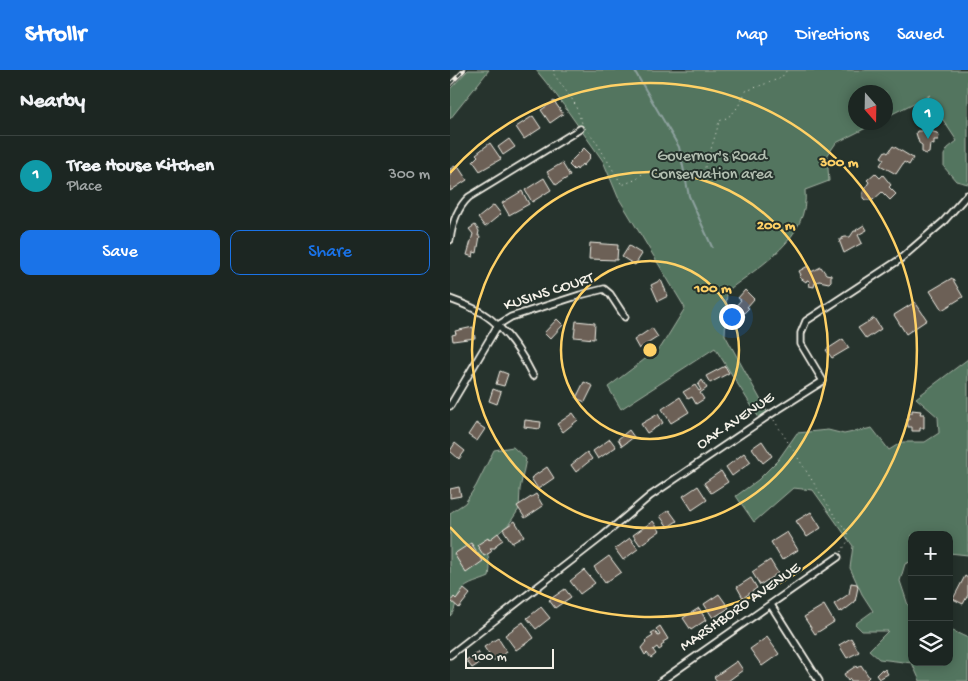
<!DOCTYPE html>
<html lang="en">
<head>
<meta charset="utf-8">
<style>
	body { margin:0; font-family:"Gochi Hand",sans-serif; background:#252e2a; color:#f1f3f6 }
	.controls { position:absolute; right:15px; bottom:15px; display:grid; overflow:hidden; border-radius:10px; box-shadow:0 2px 12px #0003 }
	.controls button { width:45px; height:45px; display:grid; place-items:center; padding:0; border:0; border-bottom:1px solid #3a4340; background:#1c2622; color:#f1f3f6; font:25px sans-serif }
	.compass { position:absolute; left:398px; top:15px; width:45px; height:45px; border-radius:50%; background:#1c2622; box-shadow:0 2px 12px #0003; rotate:160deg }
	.scale { position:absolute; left:15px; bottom:12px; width:89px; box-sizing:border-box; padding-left:5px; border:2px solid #f4f1e8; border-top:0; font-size:14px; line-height:18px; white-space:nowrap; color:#f4f1e8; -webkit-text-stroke:4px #26332d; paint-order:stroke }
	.you { position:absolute; left:281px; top:246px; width:18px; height:18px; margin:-12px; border:4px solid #fff; border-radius:50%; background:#1a73e8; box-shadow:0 0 0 8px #1a73e833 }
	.badge { display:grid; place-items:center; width:32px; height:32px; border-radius:50%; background:#1a73e8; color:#fff; font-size:16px; font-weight:700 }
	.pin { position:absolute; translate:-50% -41px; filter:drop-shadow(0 1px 2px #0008) }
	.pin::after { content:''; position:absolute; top:26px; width:18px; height:15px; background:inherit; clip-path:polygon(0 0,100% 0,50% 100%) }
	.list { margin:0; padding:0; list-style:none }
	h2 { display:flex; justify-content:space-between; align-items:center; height:65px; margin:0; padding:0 20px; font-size:21px }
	h2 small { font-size:16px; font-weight:400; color:#a0a5a5 }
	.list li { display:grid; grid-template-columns:32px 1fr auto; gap:15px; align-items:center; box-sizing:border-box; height:80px; padding:0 20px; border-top:1px solid #3a4340 }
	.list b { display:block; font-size:19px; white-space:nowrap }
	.list p { margin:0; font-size:16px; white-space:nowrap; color:#a0a5a5 }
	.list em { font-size:16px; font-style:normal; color:#a0a5a5 }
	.actions { display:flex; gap:10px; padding:15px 20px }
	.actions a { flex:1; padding:11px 0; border:1px solid #1a73e8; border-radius:10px; text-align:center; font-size:18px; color:#1a73e8 }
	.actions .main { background:#1a73e8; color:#fff }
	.icon { flex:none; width:28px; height:28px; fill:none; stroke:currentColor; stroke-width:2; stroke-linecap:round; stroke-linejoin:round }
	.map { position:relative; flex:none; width:518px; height:611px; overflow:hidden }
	header { display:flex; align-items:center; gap:30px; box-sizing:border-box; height:70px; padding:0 25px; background:#1a73e8; color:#fff }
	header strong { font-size:24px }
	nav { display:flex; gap:28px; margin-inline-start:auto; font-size:18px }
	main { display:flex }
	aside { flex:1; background:#1c2622 }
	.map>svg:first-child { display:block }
	.green { fill:#52745e; stroke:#a3b2a3 }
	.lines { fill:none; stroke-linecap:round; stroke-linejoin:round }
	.stream { stroke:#8da19e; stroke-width:2 }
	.building { fill:#6c6157; stroke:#f4f1e8 }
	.minor-casing { stroke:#f4f1e8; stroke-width:9 }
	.path { stroke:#f4f1e8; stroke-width:1; stroke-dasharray:1 4; stroke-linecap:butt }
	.minor { stroke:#26332d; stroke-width:5.5 }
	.rail-casing { stroke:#f4f1e8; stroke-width:4 }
	.rail { stroke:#26332d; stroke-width:2; stroke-dasharray:5.5; stroke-linecap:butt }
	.ring { fill:none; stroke:#ffd166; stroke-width:2.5 }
	.labels { text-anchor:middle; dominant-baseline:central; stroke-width:4; stroke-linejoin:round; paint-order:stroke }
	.park-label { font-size:16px; fill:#b3bfb1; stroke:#26332d }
	.street-label { font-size:16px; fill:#f4f1e8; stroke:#26332d }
	.centre { fill:#ffd166; stroke:#26332d; stroke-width:2.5 }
	.ring-label { font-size:15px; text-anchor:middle; font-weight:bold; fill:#ffd166; stroke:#26332d; stroke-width:4; stroke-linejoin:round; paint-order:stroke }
</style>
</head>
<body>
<header>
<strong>Strollr</strong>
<nav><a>Map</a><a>Directions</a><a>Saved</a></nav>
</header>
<main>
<aside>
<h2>Nearby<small></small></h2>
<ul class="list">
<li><span class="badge" style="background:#0f9aa8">1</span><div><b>Tree House Kitchen</b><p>Place</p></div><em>300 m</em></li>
</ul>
<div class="actions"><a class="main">Save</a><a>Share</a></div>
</aside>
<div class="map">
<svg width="518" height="611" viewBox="0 0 518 611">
	<rect width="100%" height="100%" fill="#26332d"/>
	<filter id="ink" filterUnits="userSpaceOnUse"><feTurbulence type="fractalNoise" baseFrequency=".02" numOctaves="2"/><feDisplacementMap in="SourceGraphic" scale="10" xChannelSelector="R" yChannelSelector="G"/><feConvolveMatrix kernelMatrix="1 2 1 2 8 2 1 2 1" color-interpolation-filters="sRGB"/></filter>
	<g filter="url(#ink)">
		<path class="green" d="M18 0H39L0 49V19Z
			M86 0H518V114L506 111 494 97V85L498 78 507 71 478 27 480 25 436 47V22H406V52L426 53 386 73 377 86 379 111 355 120C360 168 310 196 277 221L275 265 319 345 311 351 265 278 171 339 158 317 211 277 235 238 168 127 153 91 107 26Z
			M518 289V485L499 483V465H462V491L455 494 450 511 458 535 462 538V592H499V559L518 568V611H470L462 593 429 589 419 580 438 561H412L405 554 423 541 412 524 400 498 403 476 363 420 343 418 304 452 286 426 308 410 328 390 347 363 378 360 394 364 422 358 439 380 452 372H475L489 363 488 347 466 328Z
			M63 377 76 389 70 419 69 439 59 454 36 474 40 498 39 507C31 511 17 513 11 521 5 528 7 539 0 546V443L15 433 26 416 44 380Z"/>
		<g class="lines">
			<path class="stream" d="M184 0 229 77 239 126 262 177"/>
		</g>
		<path class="building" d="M104 31 113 44 100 53 91 40Z
			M83 46 91 58 74 69 66 57Z
			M474 54H479L480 61 487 63 489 66 488 70H484V75L480 74 479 83 476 84 472 82V75L469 73 466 63 467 61H472Z
			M59 69 65 77 53 85 48 77Z
			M40 73 51 89 30 101 23 91 28 86 26 84Z
			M443 76 463 88 459 95 454 92 446 104 430 95 434 89 431 87 435 81 438 83Z
			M134 78 141 85 139 87 140 88 133 96 132 94 127 100 126 98 124 100 119 95 121 93 120 92Z
			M112 93 120 106 106 115 97 102Z
			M7 95 17 110 0 121V99Z
			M425 103 430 108 433 105 441 115 439 117 446 124 440 130 432 122 423 130H415L413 128V122L419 112 417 110Z
			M94 108 101 120 82 132 75 120Z
			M72 121 79 134 59 145 52 133Z
			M44 135 51 144 35 157 28 148Z
			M25 155 29 161 28 166H30L27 183 24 182 23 187 17 185 23 164 19 159Z
			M414 155 417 160 408 165 412 173 394 183 389 170H392V168L395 167H400L404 161H407L406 160Z
			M140 173 168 175 167 190 139 189Z
			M179 176 192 184 185 195 172 187Z
			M358 196 361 202 371 197 376 204 381 205V211L379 213 369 211 365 213 364 217 359 216 360 211 357 210 356 212 349 207 351 205 349 201Z
			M502 208 513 227 492 240 480 221Z
			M211 210 218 226 208 231 201 215Z
			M295 220 304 229 297 237 299 238 293 244 295 246 287 254 281 249 288 241 284 238 291 230 288 228Z
			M465 232 477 250 456 264 444 245Z
			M424 248 431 259 416 269 408 258Z
			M107 249 113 255 100 269 94 263Z
			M126 251 145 253 144 269 124 267Z
			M23 257 25 268 3 271 2 265 6 264 5 261Z
			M202 258 208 267 189 279 184 270Z
			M393 269 399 278 382 288 376 280Z
			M275 296 279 303 260 313 256 306Z
			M50 301 58 304 54 316 46 314Z
			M252 310 257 318 250 323 254 329 246 334 242 327 238 329 233 322 245 315 249 321 251 320 248 315Z
			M134 312 143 316 135 332 126 328Z
			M43 319 51 322 47 334 39 331Z
			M230 327 239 342 221 353 212 339Z
			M462 340 471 341 470 344H474V358H470V361H462V357H458L457 349H459V343H462Z
			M123 343 128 350 113 362 107 354Z
			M208 344 213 353 197 363 191 354Z
			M75 350 91 352 90 359 74 357Z
			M26 353 35 359 27 371 18 365Z
			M179 360 184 367 172 376 168 369Z
			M160 369 166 377 148 389 143 381Z
			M312 371 322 386 313 393 302 378Z
			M5 373 15 381 9 389 0 381Z
			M137 382 142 389 126 402 121 395Z
			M294 383 301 392 282 406 276 397Z
			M97 397 104 408 88 419 81 408Z
			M271 401 278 412 261 423 254 413Z
			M248 416 257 430 242 440 233 426Z
			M9 417 11 426 0 428V419Z
			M86 424 93 436 75 448 67 436Z
			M219 440 227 451 218 457 210 446Z
			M361 442 371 458 357 467 346 451Z
			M65 451 74 466 62 473 53 459Z
			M203 451 210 461 190 475 183 465Z
			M337 462 348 480 332 490 321 472Z
			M48 463 53 470 47 474 45 478H40L42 480 41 482 34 486 27 475 38 468 39 470Z
			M180 468 188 479 173 490 165 479Z
			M21 473 33 491 16 503 4 484Z
			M159 486 171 502 155 513 144 497Z
			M320 490 328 503 310 515 302 502Z
			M134 500 145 513 130 524 120 511Z
			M515 506 518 508V525L513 534 503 529Z
			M301 508 307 518 293 528 287 517Z
			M401 513 407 514 408 517 405 532 392 542 391 540 389 542 384 534 399 524Z
			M14 519 20 524 9 538 1 531 4 527 6 529Z
			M115 519 121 527 105 538 99 530Z
			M269 524 279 538 263 548 254 534Z
			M374 535 384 552 365 564 354 547Z
			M91 537 100 548 86 559 77 548Z
			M249 538 256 550 241 560 233 548Z
			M73 552 84 568 66 580 55 565Z
			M210 556 218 569 213 572 214 574 211 576 212 578 209 580 207 577 203 580 206 584 201 588 197 583 195 585 191 578 196 572 195 571 203 566 201 563 205 561 208 566 210 565 206 559Z
			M317 567 329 584 312 596 300 579Z
			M48 568 57 582 43 591 34 577Z
			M401 568 409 582 397 588 389 575Z
			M28 582 33 591 22 598 16 590Z
			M287 591 293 600 278 611H267L264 607Z
			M411 595 419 607 415 611H401L400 609 398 611 394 604 406 596 407 598Z
			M432 599 433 601 435 599 438 604 429 609 426 605Z"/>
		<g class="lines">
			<g class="minor-casing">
				<path id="minor" d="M0 170C2 154 7 138 19 127L130 59
					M0 229C11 233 22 237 32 243 55 257 71 282 83 306
					M0 336 48 255 61 247 130 225 154 219 160 224 175 247
					M321 535 369 611
					M0 585 153 466 200 426 321 344 373 311 351 274V263L356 251 449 190 493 152 517 125
					M211 611 388 487"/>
			</g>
			<path class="path" d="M104 0 103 3 124 32 132 53
				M135 58 145 70 172 115 187 109 195 101 221 104 229 111 239 106H251C256 98 257 88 261 79 264 69 267 61 269 51 285 46 289 35 296 21L331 8 337 0
				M324 350 384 445 397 461 398 471 391 482"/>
			<use href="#minor" class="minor"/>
			<g class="rail-casing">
				<path id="rail" d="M0 14 14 0"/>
			</g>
			<use href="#rail" class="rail"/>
		</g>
	</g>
	<g class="ring">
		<circle cx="200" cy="280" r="89"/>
		<circle cx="200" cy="280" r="178"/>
		<path d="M0 103A267 267 0 1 1 0 457"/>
	</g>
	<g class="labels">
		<g class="park-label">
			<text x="262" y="87">Governor's Road<tspan x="262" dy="18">Conservation area</tspan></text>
		</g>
		<g class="street-label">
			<text transform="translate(99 223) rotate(-18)">KUSINS COURT</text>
			<text transform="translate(286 352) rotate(-34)">OAK AVENUE</text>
			<text transform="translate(291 538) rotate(-35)">MARSHBORO AVENUE</text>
		</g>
	</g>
	<circle cx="200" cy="280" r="8" class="centre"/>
	<g class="ring-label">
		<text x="389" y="96">300 m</text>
		<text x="326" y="159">200 m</text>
		<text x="263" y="222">100 m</text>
	</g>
</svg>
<div class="controls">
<button>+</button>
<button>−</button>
<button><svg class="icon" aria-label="layers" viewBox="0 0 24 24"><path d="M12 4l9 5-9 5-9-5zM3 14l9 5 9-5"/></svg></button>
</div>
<svg class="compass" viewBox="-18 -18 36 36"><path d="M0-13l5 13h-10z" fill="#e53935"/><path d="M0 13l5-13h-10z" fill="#a0a5a5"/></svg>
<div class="scale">100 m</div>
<div class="you"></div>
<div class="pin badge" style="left:478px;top:69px;background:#0f9aa8">1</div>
</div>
</main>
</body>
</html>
